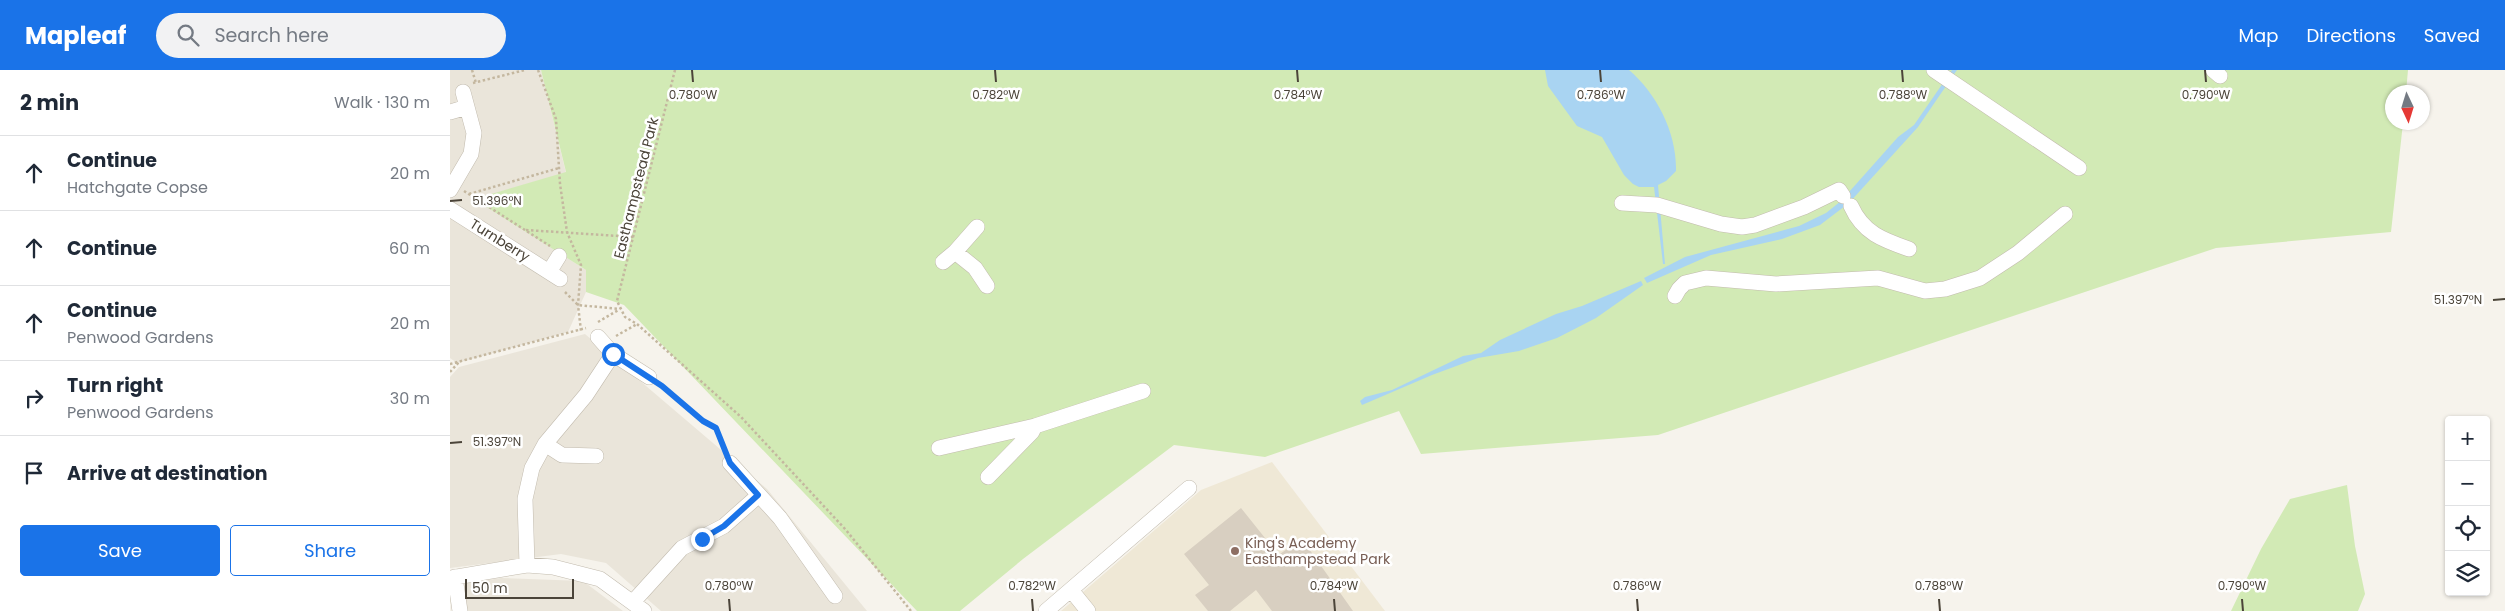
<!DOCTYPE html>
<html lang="en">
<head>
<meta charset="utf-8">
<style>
	body { margin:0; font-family:Poppins,sans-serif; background:#f2f2f3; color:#1f2937 }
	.controls { position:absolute; right:15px; bottom:15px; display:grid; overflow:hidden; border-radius:5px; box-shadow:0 1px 4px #0004 }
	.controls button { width:45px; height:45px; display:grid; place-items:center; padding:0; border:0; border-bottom:1px solid #e0e1e3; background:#fff; color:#1f2937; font:25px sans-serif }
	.compass { position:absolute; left:1935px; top:15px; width:45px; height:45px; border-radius:50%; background:#fff; box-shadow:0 1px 4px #0004; rotate:176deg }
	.scale { position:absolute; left:15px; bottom:12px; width:109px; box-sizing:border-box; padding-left:5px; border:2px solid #4b4439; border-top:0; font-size:14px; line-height:18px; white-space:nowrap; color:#4b4439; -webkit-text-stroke:4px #fff; paint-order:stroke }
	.stop { position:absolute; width:15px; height:15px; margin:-11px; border:4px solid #1a73e8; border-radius:50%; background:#fff }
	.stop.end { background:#1a73e8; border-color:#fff; box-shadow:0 1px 5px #0008 }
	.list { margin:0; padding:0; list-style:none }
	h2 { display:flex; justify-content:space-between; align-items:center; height:65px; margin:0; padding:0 20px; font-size:21px }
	h2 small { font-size:16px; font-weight:400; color:#747a83 }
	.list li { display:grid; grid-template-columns:32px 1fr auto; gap:15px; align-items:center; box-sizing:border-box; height:75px; padding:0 20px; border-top:1px solid #e0e1e3 }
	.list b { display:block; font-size:19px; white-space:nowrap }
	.list p { margin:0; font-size:16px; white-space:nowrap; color:#747a83 }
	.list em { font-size:16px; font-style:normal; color:#747a83 }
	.actions { display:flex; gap:10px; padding:15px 20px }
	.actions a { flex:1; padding:11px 0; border:1px solid #1a73e8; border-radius:5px; text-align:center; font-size:18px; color:#1a73e8 }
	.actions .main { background:#1a73e8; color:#fff }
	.icon { flex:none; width:28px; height:28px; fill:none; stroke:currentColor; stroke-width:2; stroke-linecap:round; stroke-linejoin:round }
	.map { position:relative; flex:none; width:2055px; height:541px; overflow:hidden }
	header { display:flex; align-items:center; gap:30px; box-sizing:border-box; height:70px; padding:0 25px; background:#1a73e8; color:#fff }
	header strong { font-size:24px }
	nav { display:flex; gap:28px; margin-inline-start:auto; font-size:18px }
	.search { width:350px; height:45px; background:#f2f2f3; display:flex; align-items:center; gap:12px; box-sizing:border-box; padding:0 18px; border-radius:28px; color:#747a83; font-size:19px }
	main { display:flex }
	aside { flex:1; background:#fff }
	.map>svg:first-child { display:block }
	.residential { fill:#eae5da }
	.education { fill:#efe8d6 }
	.green { fill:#d2eab5 }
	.water { fill:#a9d4f2 }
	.building { fill:#d8cfc1 }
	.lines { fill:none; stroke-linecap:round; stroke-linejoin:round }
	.minor-casing { stroke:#c2bbae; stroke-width:16 }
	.path { stroke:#c4b79f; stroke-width:2.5; stroke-dasharray:2.5 2.5; stroke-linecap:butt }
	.minor { stroke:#fff; stroke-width:15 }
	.route { stroke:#1a73e8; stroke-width:6 }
	.ticks { fill:none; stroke:#4b4439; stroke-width:2 }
	.education-dot { fill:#8d6e63; stroke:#fff; stroke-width:2 }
	.labels { text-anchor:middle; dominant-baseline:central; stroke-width:5; stroke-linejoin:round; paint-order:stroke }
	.street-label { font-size:14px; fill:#4b4439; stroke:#fff }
	.education-label { font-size:14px; fill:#785e54; stroke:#fff; text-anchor:start }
	.ticks-label { font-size:12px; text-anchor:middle; fill:#4b4439; stroke:#fff; stroke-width:5; stroke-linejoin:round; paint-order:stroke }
</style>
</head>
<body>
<header>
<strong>Mapleaf</strong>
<div class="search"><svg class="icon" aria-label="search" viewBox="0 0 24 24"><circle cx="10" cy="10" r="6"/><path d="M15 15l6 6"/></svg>Search here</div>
<nav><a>Map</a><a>Directions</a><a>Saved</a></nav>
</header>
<main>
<aside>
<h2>2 min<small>Walk · 130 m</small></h2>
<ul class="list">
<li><svg class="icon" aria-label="ahead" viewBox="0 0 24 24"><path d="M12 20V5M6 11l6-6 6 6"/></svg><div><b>Continue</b><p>Hatchgate Copse</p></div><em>20 m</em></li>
<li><svg class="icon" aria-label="ahead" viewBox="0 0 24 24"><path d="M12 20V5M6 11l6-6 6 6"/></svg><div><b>Continue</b></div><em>60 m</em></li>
<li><svg class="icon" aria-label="ahead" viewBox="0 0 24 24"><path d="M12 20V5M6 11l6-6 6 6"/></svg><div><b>Continue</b><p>Penwood Gardens</p></div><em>20 m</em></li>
<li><svg class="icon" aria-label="right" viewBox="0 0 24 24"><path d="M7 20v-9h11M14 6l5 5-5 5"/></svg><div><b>Turn right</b><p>Penwood Gardens</p></div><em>30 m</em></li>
<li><svg class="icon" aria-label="arrive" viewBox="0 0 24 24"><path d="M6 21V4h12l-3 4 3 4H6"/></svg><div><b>Arrive at destination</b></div></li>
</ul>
<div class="actions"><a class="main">Save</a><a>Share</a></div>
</aside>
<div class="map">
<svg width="2055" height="541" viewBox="0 0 2055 541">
	<rect width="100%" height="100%" fill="#f6f3ec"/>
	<path class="residential" d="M0 0H91L116 103 25 129 136 200V222L118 262 7 293 0 288Z
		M135 264 317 419 417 541H211L156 493 111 484 0 498V307L9 297Z
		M51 508 133 511 173 541H9L10 514Z"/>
	<path class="education" d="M822 392 935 541H611L751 420Z"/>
	<path class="green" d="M91 0H1958L1956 22H1942V52L1953 53 1941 162 1766 178 1208 365 971 384 949 341 815 387 724 375 573 489 510 541H467L174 235 136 222V200L24 129 116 102Z
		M1897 415 1905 476 1915 524 1908 541H1781L1811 479 1840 429Z"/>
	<path class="water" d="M1095 0H1179C1207 24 1227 63 1226 101L1216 111 1208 115 1215 194H1213L1204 117H1189L1183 114 1174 105 1152 67 1127 56 1098 16Z
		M1502 0H1507L1468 57 1399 133 1370 155 1332 169 1261 185 1197 213 1194 208 1235 187 1349 156 1376 143 1391 131 1448 67 1464 55Z
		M1191 211 1193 215 1146 248 1107 268 1069 281 1028 288 982 305 912 335 910 331 915 327 942 320 1013 286 1031 283 1050 270 1106 244 1132 236Z"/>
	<path class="building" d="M791 438 815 468 811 472 824 488 852 469 903 541H822L806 520 780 541H758L745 525 759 515 734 484Z"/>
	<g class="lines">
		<g class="minor-casing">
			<path id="minor" d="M1484 0 1629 98
				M1763 0 1770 6
				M0 42 17 37
				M0 120 21 84 24 63 13 22
				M1172 133 1207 135 1271 154 1292 157 1305 155 1354 137 1389 120 1393 126
				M1401 136C1413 163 1433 170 1459 179
				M0 139 110 209
				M527 157 505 182 525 198 537 216
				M493 192 505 182
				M99 202 109 186
				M1225 226 1229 219 1235 213 1256 208 1326 214 1428 208 1475 221 1495 219 1530 208 1568 183 1615 144
				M148 267 163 284 199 307
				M95 374 112 385 146 386
				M489 378 585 356 693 321
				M280 393 330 448 385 526
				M538 407 582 362 585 356
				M77 495 75 429 82 398 95 374 136 325 163 284
				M5 507 10 541
				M0 508 77 495 103 497 150 509 194 541
				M621 520 638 541
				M183 532 232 478 274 456 309 425
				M596 541 739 418"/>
		</g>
		<path class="path" d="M22 0 26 13
			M88 0 106 49 110 114 117 162 131 195 128 235 131 261
			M225 0 167 231 175 247 187 254 291 347 396 460 461 541
			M23 13 75 0
			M14 121 100 176
			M19 124 109 98
			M76 160 184 167
			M115 222 128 235 169 239
			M148 252 170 239
			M166 266 187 254
			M0 294 136 258
			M0 302 9 292
			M210 315 253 351 266 358 275 380"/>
		<use href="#minor" class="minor"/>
	</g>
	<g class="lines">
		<path class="route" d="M163 284 212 316 253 351 266 358 280 393 308 425 274 456 252 469"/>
	</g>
	<path class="ticks" d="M242 0 243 12M545 0 546 12M847 0 848 12M1150 0 1151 12M1452 0 1453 12M1755 0 1756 12M0 131 12 130M2043 230 2055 229M0 373 12 372M279 529 280 541M582 529 583 541M884 529 885 541M1187 529 1188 541M1489 529 1490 541M1792 529 1793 541"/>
	<circle class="education-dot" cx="785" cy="481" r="5"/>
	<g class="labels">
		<g class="street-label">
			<text transform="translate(186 118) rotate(-76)">Easthampstead Park</text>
			<text transform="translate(50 170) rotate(32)">Turnberry</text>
		</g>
		<g class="education-label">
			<text x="795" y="473">King's Academy<tspan x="795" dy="16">Easthampstead Park</tspan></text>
		</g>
	</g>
	<g class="ticks-label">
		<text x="243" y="29">0.780°W</text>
		<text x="546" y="29">0.782°W</text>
		<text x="848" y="29">0.784°W</text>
		<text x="1151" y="29">0.786°W</text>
		<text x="1453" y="29">0.788°W</text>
		<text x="1756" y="29">0.790°W</text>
		<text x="47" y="135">51.396°N</text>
		<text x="2008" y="234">51.397°N</text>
		<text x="47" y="376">51.397°N</text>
		<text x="279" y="520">0.780°W</text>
		<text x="582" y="520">0.782°W</text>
		<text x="884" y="520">0.784°W</text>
		<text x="1187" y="520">0.786°W</text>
		<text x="1489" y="520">0.788°W</text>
		<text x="1792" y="520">0.790°W</text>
	</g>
</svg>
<div class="controls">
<button>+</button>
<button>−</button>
<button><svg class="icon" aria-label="locate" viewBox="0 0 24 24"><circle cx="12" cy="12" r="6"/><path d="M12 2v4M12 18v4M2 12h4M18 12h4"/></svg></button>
<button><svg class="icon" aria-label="layers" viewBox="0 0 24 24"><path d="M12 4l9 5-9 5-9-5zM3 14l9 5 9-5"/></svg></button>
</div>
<svg class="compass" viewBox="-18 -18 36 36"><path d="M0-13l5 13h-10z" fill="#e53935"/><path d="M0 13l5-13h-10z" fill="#747a83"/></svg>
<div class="scale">50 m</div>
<div class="stop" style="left:163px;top:284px"></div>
<div class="stop end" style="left:252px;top:469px"></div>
</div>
</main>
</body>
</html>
